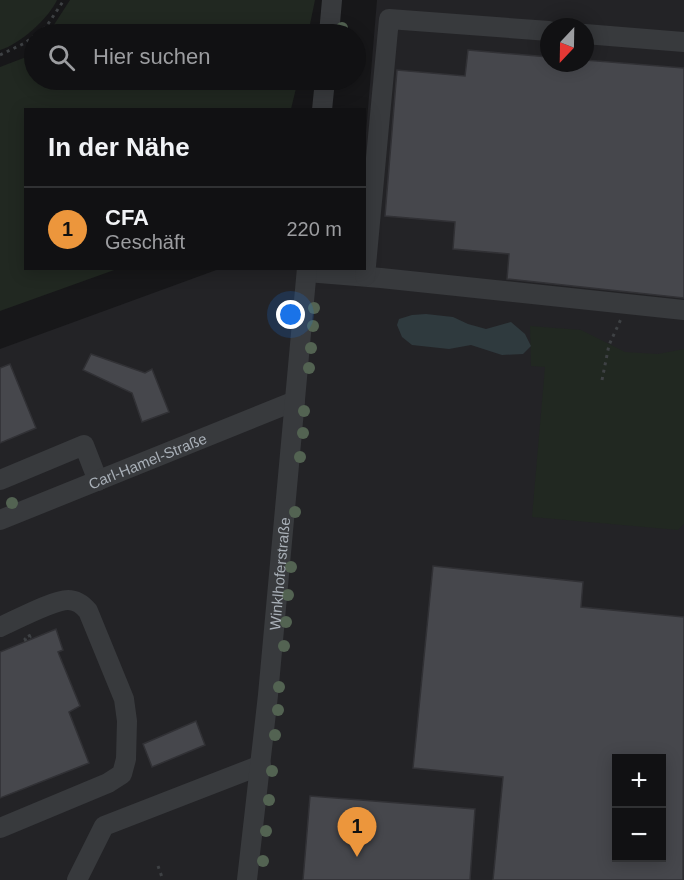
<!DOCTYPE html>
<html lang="de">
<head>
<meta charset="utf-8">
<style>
	body { margin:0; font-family:Arial,sans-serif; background:#1e1f21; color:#f1f3f6 }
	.controls { position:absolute; right:18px; bottom:18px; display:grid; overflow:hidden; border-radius:0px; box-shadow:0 3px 15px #0003 }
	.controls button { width:54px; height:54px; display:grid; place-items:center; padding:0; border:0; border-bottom:2px solid #303133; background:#111113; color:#f1f3f6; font:30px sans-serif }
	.compass { position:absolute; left:540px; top:18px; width:54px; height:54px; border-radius:50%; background:#111113; box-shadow:0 3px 15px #0003; rotate:202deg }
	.you { position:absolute; left:291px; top:315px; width:21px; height:21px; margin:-15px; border:4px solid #fff; border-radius:50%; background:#1a73e8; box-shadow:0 0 0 9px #1a73e833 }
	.badge { display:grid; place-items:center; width:39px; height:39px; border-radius:50%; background:#ec963c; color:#111; font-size:20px; font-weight:700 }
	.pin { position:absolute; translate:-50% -50px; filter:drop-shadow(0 2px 3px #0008) }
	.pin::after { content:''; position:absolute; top:32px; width:21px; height:18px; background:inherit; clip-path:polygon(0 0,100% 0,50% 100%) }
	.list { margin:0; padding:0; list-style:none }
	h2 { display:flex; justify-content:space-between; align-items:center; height:78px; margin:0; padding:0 24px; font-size:26px }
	h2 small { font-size:20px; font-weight:400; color:#9c9da0 }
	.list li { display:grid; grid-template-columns:39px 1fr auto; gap:18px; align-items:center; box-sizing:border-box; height:84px; padding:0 24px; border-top:2px solid #303133 }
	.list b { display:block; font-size:22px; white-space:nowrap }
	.list p { margin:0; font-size:20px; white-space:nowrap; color:#9c9da0 }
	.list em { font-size:20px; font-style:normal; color:#9c9da0 }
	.icon { flex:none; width:33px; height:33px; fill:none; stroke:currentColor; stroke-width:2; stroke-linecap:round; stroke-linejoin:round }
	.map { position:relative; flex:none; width:684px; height:880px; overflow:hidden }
	.search { position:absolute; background:#111113; box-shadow:0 3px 15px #0003; left:24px; top:24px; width:342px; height:66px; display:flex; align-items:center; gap:15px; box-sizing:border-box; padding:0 21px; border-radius:33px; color:#9c9da0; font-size:22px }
	.panel { position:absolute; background:#111113; box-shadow:0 3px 15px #0003; left:24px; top:108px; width:342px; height:162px; border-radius:0px }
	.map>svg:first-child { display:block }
	.built { fill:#232326; fill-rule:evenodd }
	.green { fill:#212821 }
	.water { fill:#2f3a3e }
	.building { fill:#46474c; stroke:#313135; stroke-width:1.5; fill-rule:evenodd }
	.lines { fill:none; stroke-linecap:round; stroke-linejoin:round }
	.path { stroke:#3e4144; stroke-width:3; stroke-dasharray:3 4.5; stroke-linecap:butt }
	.minor { stroke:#383a3d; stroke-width:20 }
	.tree { fill:#536352 }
	.labels { text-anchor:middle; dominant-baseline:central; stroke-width:4.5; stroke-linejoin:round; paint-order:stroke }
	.street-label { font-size:15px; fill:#a9b0b8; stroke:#121214 }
</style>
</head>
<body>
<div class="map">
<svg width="684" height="880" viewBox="0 0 684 880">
	<rect width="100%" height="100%" fill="#171719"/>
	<path class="built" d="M377 0H684V880H0V349L219 269 364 268 365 144ZM549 27H585V63H549ZM616 758H662V858H616Z"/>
	<path class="green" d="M0 0H57C49 18 19 45 0 50Z
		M70 0H315L308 34H48Z
		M34 54V80H298L291 109 26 110V268L117 269 0 311V67Z
		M530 326 581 330 625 352 658 354 684 349V524L678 530 532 517 545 367 531 366Z"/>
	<path class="water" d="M426 314 453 317 468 324 486 329 511 322 525 334 531 346 523 354 502 355 471 345 449 349 412 345 402 337 397 325 399 319 412 315Z"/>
	<path class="building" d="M468 50 549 57V63H585V60L684 68V298L507 279 509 254 453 249 455 222 385 216 397 70 465 76Z
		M91 354 145 373 152 369 169 412 142 422 132 393 83 370Z
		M10 364 36 428 0 443V368Z
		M433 566 583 582 581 607 684 617 683 880H493L503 777 413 768ZM616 759H662V858H616Z
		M56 629 63 650 58 652 80 706 69 712 89 763 0 798V652Z
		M196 721 205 745 152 767 143 744Z
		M310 796 475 809 470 880H303Z"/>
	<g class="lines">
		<path class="path" d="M37 34 46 27 64 0
			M0 55 25 43 34 36
			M602 380 609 345 621 319
			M26 641 25 639 30 637 28 633
			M158 866 163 880"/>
		<g class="minor">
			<path d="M329 34 332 0"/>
			<path d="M585 34 684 42"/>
			<path d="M322 110 325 80"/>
			<path d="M307 272 381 278 684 310"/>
			<path d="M365 276 389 19 549 31"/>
			<path d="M0 480 84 445 98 481"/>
			<path id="s1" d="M0 520 295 401"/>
			<path d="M0 627C16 620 53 600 68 600 76 600 83 605 88 611L124 699 127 721 126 759 122 774 108 783 0 828"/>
			<path d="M77 880 104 826 261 765"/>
			<path id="s2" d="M247 880 268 695 307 268"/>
		</g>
	</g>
	<g class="tree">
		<circle cx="342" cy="28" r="6"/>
		<circle cx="314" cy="308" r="6"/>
		<circle cx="313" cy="326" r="6"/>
		<circle cx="311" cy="348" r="6"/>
		<circle cx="309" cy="368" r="6"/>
		<circle cx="304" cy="411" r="6"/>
		<circle cx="303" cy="433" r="6"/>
		<circle cx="300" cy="457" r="6"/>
		<circle cx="12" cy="503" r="6"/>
		<circle cx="295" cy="512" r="6"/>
		<circle cx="291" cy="567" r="6"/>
		<circle cx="288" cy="595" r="6"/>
		<circle cx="286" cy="622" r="6"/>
		<circle cx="284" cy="646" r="6"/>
		<circle cx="279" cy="687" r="6"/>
		<circle cx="278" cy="710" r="6"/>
		<circle cx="275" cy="735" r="6"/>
		<circle cx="272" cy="771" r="6"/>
		<circle cx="269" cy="800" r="6"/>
		<circle cx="266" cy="831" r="6"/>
		<circle cx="263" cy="861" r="6"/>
	</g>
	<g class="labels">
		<g class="street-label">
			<text stroke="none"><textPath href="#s1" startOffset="159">Carl-Hamel-Straße</textPath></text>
			<text stroke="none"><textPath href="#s2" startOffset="308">Winklhoferstraße</textPath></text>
		</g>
	</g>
</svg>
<div class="controls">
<button>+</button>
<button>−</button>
</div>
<svg class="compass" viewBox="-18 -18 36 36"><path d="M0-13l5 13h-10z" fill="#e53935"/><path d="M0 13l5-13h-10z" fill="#9c9da0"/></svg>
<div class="you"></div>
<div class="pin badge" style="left:357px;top:857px">1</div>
<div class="search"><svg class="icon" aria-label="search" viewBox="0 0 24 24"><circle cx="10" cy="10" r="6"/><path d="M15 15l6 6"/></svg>Hier suchen</div>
<section class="panel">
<h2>In der Nähe<small></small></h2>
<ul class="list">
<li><span class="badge">1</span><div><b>CFA</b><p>Geschäft</p></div><em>220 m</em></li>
</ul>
</section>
</div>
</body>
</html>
